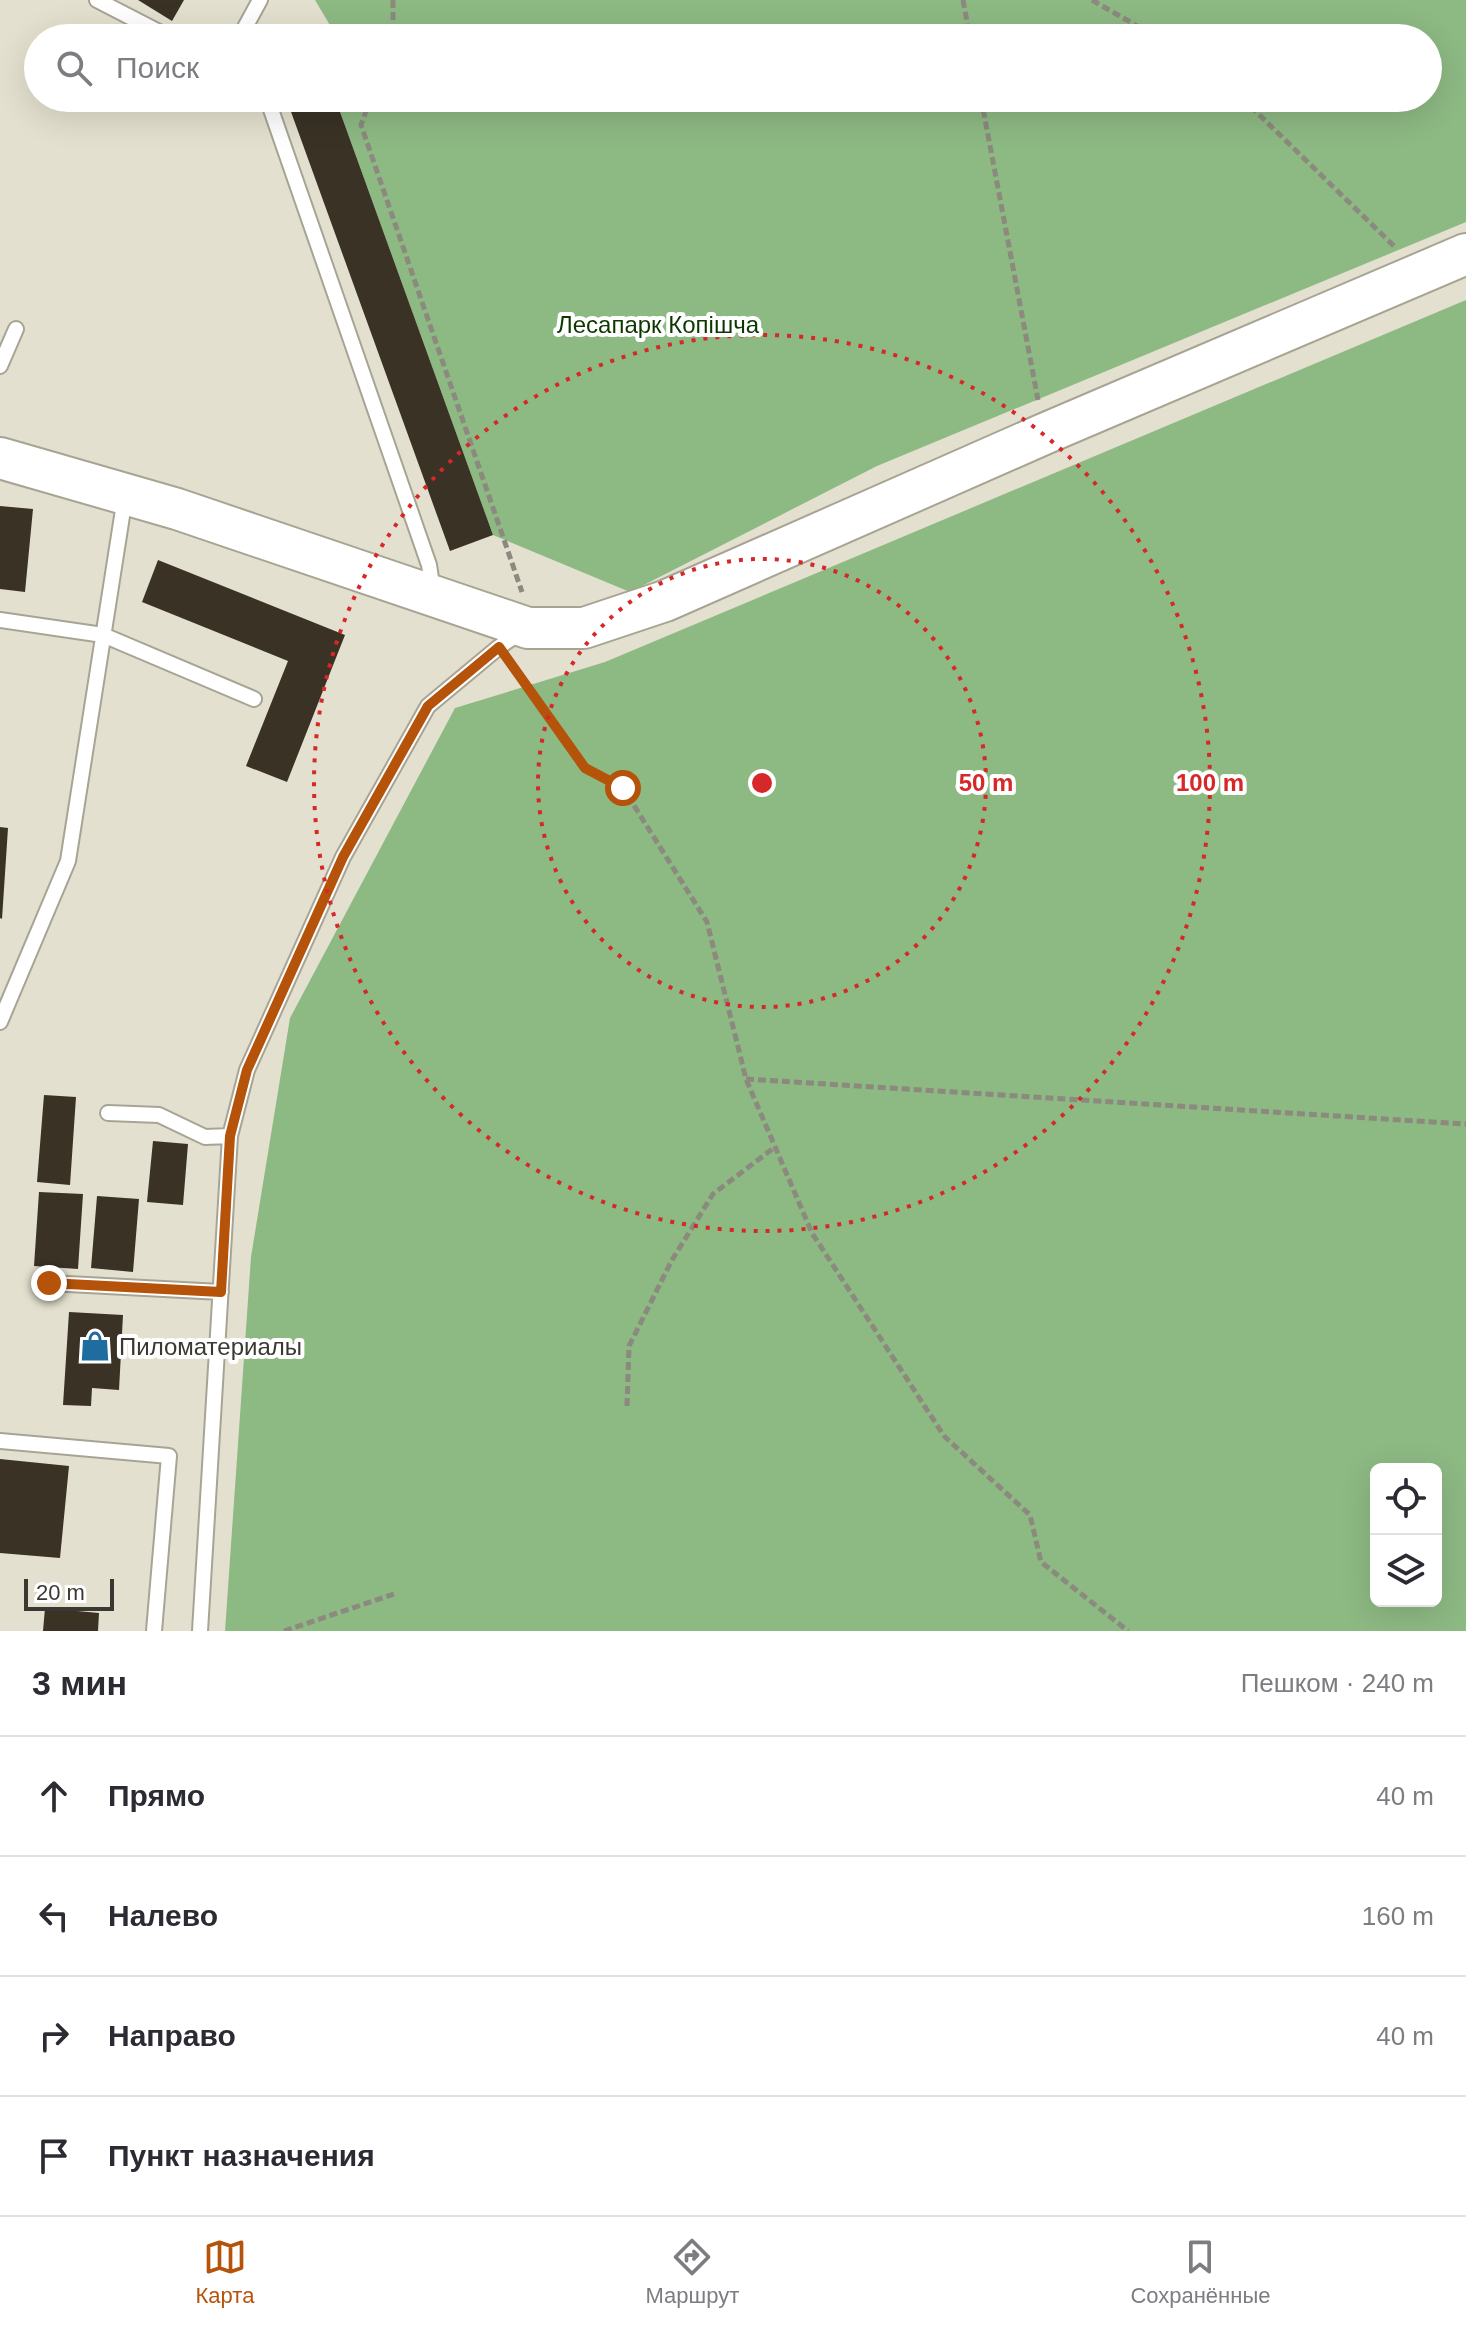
<!DOCTYPE html>
<html lang="ru">
<head>
<meta charset="utf-8">
<style>
	body { margin:0; font-family:Helvetica,sans-serif; background:#f2f2f3; color:#2b2b33 }
	.controls { position:absolute; right:24px; bottom:24px; display:grid; overflow:hidden; border-radius:12px; box-shadow:0 8px 32px #0002 }
	.controls button { width:72px; height:72px; display:grid; place-items:center; padding:0; border:0; border-bottom:2px solid #e1e1e2; background:#fff; color:#2b2b33; font:40px sans-serif }
	.scale { position:absolute; left:24px; bottom:20px; width:90px; box-sizing:border-box; padding-left:8px; border:4px solid #393831; border-top:0; font-size:22px; line-height:28px; white-space:nowrap; color:#393831; -webkit-text-stroke:6px #fff; paint-order:stroke }
	.stop { position:absolute; width:24px; height:24px; margin:-18px; border:6px solid #b45309; border-radius:50%; background:#fff }
	.stop.end { background:#b45309; border-color:#fff; box-shadow:0 2px 8px #0008 }
	.list { margin:0; padding:0; list-style:none }
	h2 { display:flex; justify-content:space-between; align-items:center; height:104px; margin:0; padding:0 32px; font-size:34px }
	h2 small { font-size:26px; font-weight:400; color:#7c7c81 }
	.list li { display:grid; grid-template-columns:52px 1fr auto; gap:24px; align-items:center; box-sizing:border-box; height:120px; padding:0 32px; border-top:2px solid #e1e1e2 }
	.list b { display:block; font-size:30px; white-space:nowrap }
	.list em { font-size:26px; font-style:normal; color:#7c7c81 }
	.icon { flex:none; width:44px; height:44px; fill:none; stroke:currentColor; stroke-width:2; stroke-linecap:round; stroke-linejoin:round }
	.map { position:relative; flex:none; width:1466px; height:1631px; overflow:hidden }
	.search { position:absolute; background:#fff; box-shadow:0 8px 32px #0002; left:24px; right:24px; top:24px; height:88px; display:flex; align-items:center; gap:20px; box-sizing:border-box; padding:0 28px; border-radius:44px; color:#7c7c81; font-size:30px }
	.sheet { height:584px; background:#fff }
	nav { display:flex; justify-content:space-around; align-items:center; box-sizing:border-box; height:112px; border-top:2px solid #e1e1e2; background:#fff; font-size:22px; color:#7c7c81 }
	nav a { display:grid; justify-items:center; gap:4px }
	nav .on { color:#b45309 }
	.map>svg:first-child { display:block }
	.forest { fill:#8db983; fill-rule:evenodd }
	.building { fill:#393225 }
	.lines { fill:none; stroke-linecap:round; stroke-linejoin:round }
	.lane-casing { stroke:#a8a494; stroke-width:18 }
	.secondary-casing { stroke:#a8a494; stroke-width:44 }
	.path { stroke:#8c897e; stroke-width:5; stroke-dasharray:8 4; stroke-linecap:butt }
	.lane { stroke:#fff; stroke-width:14 }
	.secondary { stroke:#fff; stroke-width:40 }
	.route { stroke:#b45309; stroke-width:10 }
	.ring { fill:none; stroke:#d62828; stroke-width:4; stroke-dasharray:4 8 }
	.labels { text-anchor:middle; dominant-baseline:central; stroke-width:8; stroke-linejoin:round; paint-order:stroke }
	.park-label { font-size:24px; fill:#0d3800; stroke:#fff }
	.poi-label { font-size:24px; fill:#393831; stroke:#fff; text-anchor:start }
	.centre { fill:#d62828; stroke:#fff; stroke-width:4 }
	.ring-label { font-size:24px; text-anchor:middle; font-weight:bold; fill:#d62828; stroke:#fff; stroke-width:8; stroke-linejoin:round; paint-order:stroke }
</style>
</head>
<body>
<div class="map">
<svg width="1466" height="1631" viewBox="0 0 1466 1631">
	<rect width="100%" height="100%" fill="#e4e0cf"/>
	<path class="forest" d="M315 0H1466V222L877 466 630 592 493 535 335 98H1428V38H305L331 27Z
		M1466 300V1631H225L251 1257 290 1018 455 708 605 662ZM1376 1469H1436V1601H1376Z"/>
	<path class="building" d="M138 0H184L172 21Z
		M286 98H335L493 535 450 551Z
		M0 506 33 509 25 592 0 589Z
		M158 560 345 635 287 782 246 766 288 661 142 602Z
		M0 827 8 828 2 919 0 918Z
		M44 1095 76 1097 70 1185 37 1182Z
		M153 1141 188 1144 183 1205 147 1202Z
		M39 1192 83 1194 78 1269 34 1266Z
		M97 1196 139 1199 133 1272 91 1268Z
		M69 1312 123 1315 119 1390 92 1388 91 1406 63 1405Z
		M0 1459 69 1466 60 1558 0 1553Z
		M45 1608 99 1613 98 1631H43Z"/>
	<g class="lines">
		<g class="lane-casing">
			<path id="lane" d="M97 0 159 32
				M246 38 243 31 260 0
				M267 98 429 565 433 591
				M0 366 16 329
				M0 620 103 635 254 699
				M0 1022 68 861 125 497
				M108 1113 159 1115 205 1137 230 1136
				M49 1283 221 1292
				M0 1441 169 1456 154 1631
				M200 1631 230 1136 247 1070 343 857 428 706 499 647 521 632"/>
		</g>
		<g class="secondary-casing">
			<path id="secondary" d="M0 458 177 509 528 628H584L665 601 1044 434 1466 254"/>
		</g>
		<path class="path" d="M393 0V38
			M963 0 970 38
			M1092 0 1158 38
			M371 98 361 125 522 592
			M981 98 1038 400
			M1242 98 1396 248
			M510 664 585 768 623 788 707 922 746 1079 812 1233 944 1436 1030 1515 1041 1562 1128 1631
			M746 1079 1466 1124
			M627 1406 629 1346 672 1260 713 1194 775 1147
			M284 1631 397 1593"/>
		<use href="#lane" class="lane"/>
		<use href="#secondary" class="secondary"/>
	</g>
	<g class="lines">
		<path class="route" d="M49 1283 221 1292 230 1136 247 1070 343 857 428 706 499 647 585 768 623 788"/>
	</g>
	<g class="ring">
		<circle cx="762" cy="783" r="224"/>
		<circle cx="762" cy="783" r="448"/>
	</g>
	<defs>
		<g id="shop-bare" transform="scale(2.4)"><path d="M-5-2.5h2.3a2.7 3.5 0 0 1 5.4 0H5L5.5 6h-11ZM-1.5-2.5h3a1.5 2.3 0 0 0-3 0Z" fill="#1f6d9f" stroke="#fff" stroke-width="2.5" paint-order="stroke"/></g>
	</defs>
	<g fill-rule="evenodd">
		<use href="#shop-bare" x="95" y="1346"/>
	</g>
	<g class="labels">
		<g class="park-label">
			<text x="658" y="324">Лесапарк Копішча</text>
		</g>
		<g class="poi-label">
			<text x="119" y="1346">Пиломатериалы</text>
		</g>
	</g>
	<circle cx="762" cy="783" r="12" class="centre"/>
	<g class="ring-label">
		<text x="986" y="791">50 m</text>
		<text x="1210" y="791">100 m</text>
	</g>
</svg>
<div class="controls">
<button><svg class="icon" aria-label="locate" viewBox="0 0 24 24"><circle cx="12" cy="12" r="6"/><path d="M12 2v4M12 18v4M2 12h4M18 12h4"/></svg></button>
<button><svg class="icon" aria-label="layers" viewBox="0 0 24 24"><path d="M12 4l9 5-9 5-9-5zM3 14l9 5 9-5"/></svg></button>
</div>
<div class="scale">20 m</div>
<div class="stop" style="left:623px;top:788px"></div>
<div class="stop end" style="left:49px;top:1283px"></div>
<div class="search"><svg class="icon" aria-label="search" viewBox="0 0 24 24"><circle cx="10" cy="10" r="6"/><path d="M15 15l6 6"/></svg>Поиск</div>
</div>
<section class="sheet">
<h2>3 мин<small>Пешком · 240 m</small></h2>
<ul class="list">
<li><svg class="icon" aria-label="ahead" viewBox="0 0 24 24"><path d="M12 20V5M6 11l6-6 6 6"/></svg><div><b>Прямо</b></div><em>40 m</em></li>
<li><svg class="icon" aria-label="left" viewBox="0 0 24 24"><path d="M17 20v-9H6M10 6l-5 5 5 5"/></svg><div><b>Налево</b></div><em>160 m</em></li>
<li><svg class="icon" aria-label="right" viewBox="0 0 24 24"><path d="M7 20v-9h11M14 6l5 5-5 5"/></svg><div><b>Направо</b></div><em>40 m</em></li>
<li><svg class="icon" aria-label="arrive" viewBox="0 0 24 24"><path d="M6 21V4h12l-3 4 3 4H6"/></svg><div><b>Пункт назначения</b></div></li>
</ul>
</section>
<nav>
<a class="on"><svg class="icon" aria-label="map" viewBox="0 0 24 24"><path d="M3 6l6-2 6 2 6-2v14l-6 2-6-2-6 2zM9 4v14M15 6v14"/></svg>Карта</a>
<a><svg class="icon" aria-label="directions" viewBox="0 0 24 24"><path d="M12 3l9 9-9 9-9-9zM9 14v-3h6M13 9l2 2-2 2"/></svg>Маршрут</a>
<a><svg class="icon" aria-label="saved" viewBox="0 0 24 24"><path d="M7 4h10v16l-5-4-5 4z"/></svg>Сохранённые</a>
</nav>
</body>
</html>
